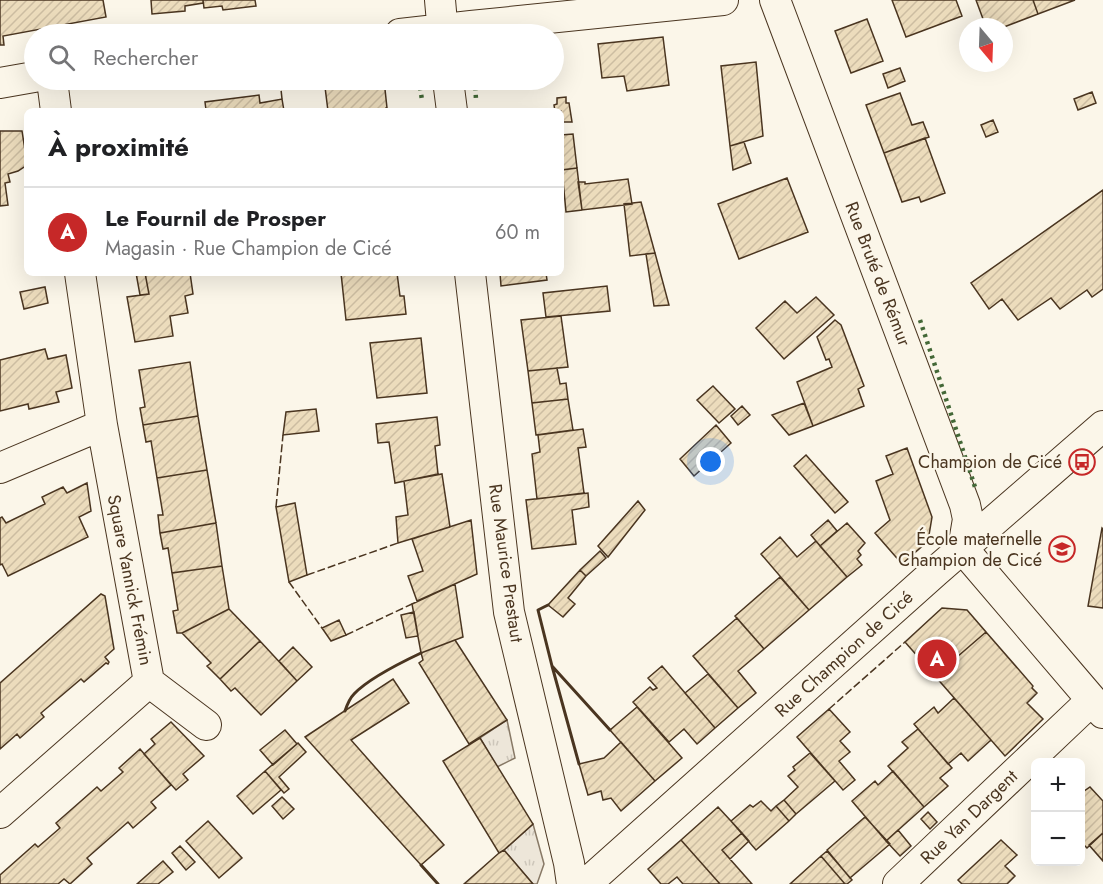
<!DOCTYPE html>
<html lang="fr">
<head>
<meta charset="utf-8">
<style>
	body { margin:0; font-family:Jost,sans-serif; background:#f2f2f2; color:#202124 }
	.controls { position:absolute; right:18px; bottom:18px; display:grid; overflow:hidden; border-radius:9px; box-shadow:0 6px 24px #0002 }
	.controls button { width:54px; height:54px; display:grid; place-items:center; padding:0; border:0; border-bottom:2px solid #e0e0e0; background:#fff; color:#202124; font:30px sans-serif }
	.compass { position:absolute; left:959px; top:18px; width:54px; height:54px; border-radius:50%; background:#fff; box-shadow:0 6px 24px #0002; rotate:161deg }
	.you { position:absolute; left:711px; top:462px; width:21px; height:21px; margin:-15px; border:4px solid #fff; border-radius:50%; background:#1a73e8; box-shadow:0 0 0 9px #1a73e833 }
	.badge { display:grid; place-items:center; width:39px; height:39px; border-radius:50%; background:#c62828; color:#fff; font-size:20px; font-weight:700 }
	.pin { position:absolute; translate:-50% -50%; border:3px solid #fff; box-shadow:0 2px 6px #0006 }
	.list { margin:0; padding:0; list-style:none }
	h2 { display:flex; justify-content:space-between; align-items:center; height:78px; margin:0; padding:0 24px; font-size:26px }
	h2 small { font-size:20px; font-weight:400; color:#757577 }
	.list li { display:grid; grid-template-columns:39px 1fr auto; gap:18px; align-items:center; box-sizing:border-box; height:90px; padding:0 24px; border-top:2px solid #e0e0e0 }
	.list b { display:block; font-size:22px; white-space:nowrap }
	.list p { margin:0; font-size:20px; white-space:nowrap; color:#757577 }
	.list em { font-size:20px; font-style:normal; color:#757577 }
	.icon { flex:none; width:33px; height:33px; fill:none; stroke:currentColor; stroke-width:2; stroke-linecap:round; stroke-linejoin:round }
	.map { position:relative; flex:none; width:1103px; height:884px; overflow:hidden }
	.search { position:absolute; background:#fff; box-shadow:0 6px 24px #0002; left:24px; top:24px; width:540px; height:66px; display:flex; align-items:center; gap:15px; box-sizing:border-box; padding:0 21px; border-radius:33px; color:#757577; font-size:22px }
	.panel { position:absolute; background:#fff; box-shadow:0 6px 24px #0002; left:24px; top:108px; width:540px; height:168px; border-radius:9px }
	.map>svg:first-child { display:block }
	.grass { fill:url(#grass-tufts); stroke:#887966; stroke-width:1.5 }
	.building { fill:url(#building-hatch); stroke:#4a3520; stroke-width:1.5 }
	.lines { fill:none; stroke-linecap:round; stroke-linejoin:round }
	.minor-casing { stroke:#4a3520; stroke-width:32 }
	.minor { stroke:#fbf6e9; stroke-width:30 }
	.hedge { stroke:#436837; stroke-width:4.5; stroke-dasharray:3 4.5; stroke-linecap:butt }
	.fence { stroke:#4a3520; stroke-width:1.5; stroke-dasharray:8 3; stroke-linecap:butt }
	.wall { stroke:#4a3520; stroke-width:3 }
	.labels { text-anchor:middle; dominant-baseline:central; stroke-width:4.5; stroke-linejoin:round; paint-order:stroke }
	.street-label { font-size:18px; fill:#4a3520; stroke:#fbf6e9 }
	.poi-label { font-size:18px; fill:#4a3520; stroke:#fbf6e9; text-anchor:end }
</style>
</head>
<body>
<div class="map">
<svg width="1103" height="884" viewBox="0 0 1103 884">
	<defs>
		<pattern id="grass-tufts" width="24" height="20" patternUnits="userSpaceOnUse" patternTransform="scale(1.5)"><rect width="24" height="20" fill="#ede6d9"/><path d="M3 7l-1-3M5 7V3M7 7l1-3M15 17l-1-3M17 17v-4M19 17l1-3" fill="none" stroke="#cdc6ba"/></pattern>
		<pattern id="building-hatch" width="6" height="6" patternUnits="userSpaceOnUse" patternTransform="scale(1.5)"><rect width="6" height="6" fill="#ecdcbc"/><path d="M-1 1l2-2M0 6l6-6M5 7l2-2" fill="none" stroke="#ccbda1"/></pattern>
	</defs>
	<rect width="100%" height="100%" fill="#fbf6e9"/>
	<path class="grass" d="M507 720 515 758 497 767 480 738Z
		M533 824 544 864 537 884H533L504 850Z"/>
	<path class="building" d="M0 0H103L106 17 3 36 4 45H0Z
		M151 0H203V3L185 6V11L152 14Z
		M203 0H255L256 6 223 10 222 6 204 8Z
		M892 0H956L962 16 906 37Z
		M976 0H1033L1038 14 1004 27H986Z
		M1033 0H1075L1038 14Z
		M867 19 883 61 851 73 835 31Z
		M663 37 669 85 627 91 624 76 602 78 598 44Z
		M756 62 763 136 730 146 721 66Z
		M900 68 905 81 888 88 883 74Z
		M374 80H384L387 108H386V111H328L325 87 334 86V84Z
		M1092 92 1096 103 1078 110 1074 99Z
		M900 93 912 125 923 122 929 137 884 153 866 105Z
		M259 95 260 103 282 99 284 111H198L206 110 205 102Z
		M566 97V103H569L572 122H561V111H555L554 105 557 104V98Z
		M993 120 998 132 986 137 981 125Z
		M0 131H22L27 163V165L18 171 8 174 10 182 5 183 8 205 0 206Z
		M573 134 577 168 561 170V135Z
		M925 138 945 193 921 202 919 197 902 202 884 153Z
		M744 142 751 163 733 170 730 146Z
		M577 168 582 210 566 212 562 170Z
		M787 178 808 232 739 259 718 204Z
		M628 179 632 204 582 210 578 182H585V184Z
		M1103 190V289L1092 297 1087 290 1060 309 1051 298 1018 320 1002 299 989 309 971 283Z
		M641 202 655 253 630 256 624 204Z
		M655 253 669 305 654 306 646 254Z
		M136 273H145L149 294 140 295Z
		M145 273H190L193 294 185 296 188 313 170 316 173 336 135 342 127 297 149 294Z
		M341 273H397L400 296H404L406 314 346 320Z
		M500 273H546L547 280 501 286Z
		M607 286 610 311 546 317 543 293Z
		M45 287 48 303 24 309 20 292Z
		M816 297 834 315 784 359 756 328 785 301 797 313Z
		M561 316 568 367 528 371 521 320Z
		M835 320 841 325 864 386 858 389 864 406 813 426 797 382 832 367 829 359 826 360 817 337Z
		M421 338 427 393 377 398 370 343Z
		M45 349 48 359 66 355 72 388 56 392 59 402 29 409 28 404 0 411V360Z
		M190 362 198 416 143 425 140 408 145 407 139 370Z
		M557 368 560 384 566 383 568 399 532 403 528 371Z
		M713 386 735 409 719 423 697 400Z
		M568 399 573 430 536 435 532 403Z
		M804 403 813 426 789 435 772 415Z
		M742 406 750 415 738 425 731 416Z
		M316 409 319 431 283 435 286 412Z
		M198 416 207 470 157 478 151 441 146 442 143 425Z
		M437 417 440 445 435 446 438 474 395 483 389 442 378 443 376 424Z
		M716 425 731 443 694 476 680 459Z
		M583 429 586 447 578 448 584 493 537 499 532 454 540 452 538 435Z
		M907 448 932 517 928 541 902 564 875 533 890 520 876 481 893 474 886 456Z
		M806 455 848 502 835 513 794 466Z
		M207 470 216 523 160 533 158 515H163L157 478Z
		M442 474 450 527 398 543 396 517 408 515 404 481Z
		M87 483 91 511 79 517 88 537 8 576 2 564 0 565V518L2 517 6 523 45 504 42 497 63 487 67 493Z
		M588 493 589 507 572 510 576 544 532 549 526 500Z
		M638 501 645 510 608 557 598 546Z
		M295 503 307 575 289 582 276 507Z
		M471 520 477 574 417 601 408 576 423 571 412 539Z
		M828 520 837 531 820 546 811 535Z
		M216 523 222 566 172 573 168 548 163 549 160 533Z
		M847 523 865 543 858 551 861 555 857 559 862 565 847 577 820 546Z
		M1102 528 1103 529V608L1088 606Z
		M780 537 797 557 816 541 847 577 809 610 761 554Z
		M600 551 606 558 586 576 580 570Z
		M222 566 229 609 182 633H177L173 611 178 610 172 573Z
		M580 570 586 576 568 598 575 604 563 617 548 605Z
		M780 577 809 610 764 649 735 616Z
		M455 584 463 637 421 653 412 604Z
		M101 594 105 596 114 649 105 657 109 662 108 664 106 663 84 682 81 679 41 713 44 717 20 738 17 734 0 749V683Z
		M942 608 967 610 986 632 935 676 905 642Z
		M229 609 260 641 220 679 207 666 211 663 182 633Z
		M414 612 418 636 406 638 401 615Z
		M737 618 764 649 738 671 756 693 738 708 693 656Z
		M339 620 346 635 331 641 322 628Z
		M986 632 1033 686 1032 688 1037 693 1027 703 1043 719 1005 756 935 676Z
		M455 640 507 720 469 744 419 663 423 660 421 653Z
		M260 641 297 681 261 715 235 688 231 691 220 679Z
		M293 647 312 667 297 681 279 661Z
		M662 666 715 728 697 744 684 729 669 742 633 702 650 687 653 690 657 688 648 678Z
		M708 674 738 708 715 728 685 693Z
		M393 679 409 703 351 740 444 845 421 865 305 737Z
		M954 698 991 740 968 761 961 753 948 764 914 724 934 707 938 713Z
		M637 707 682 758 655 781 610 730Z
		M829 709 850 732 840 741 850 752 839 761 855 780 843 790 797 737Z
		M171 722 204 756 183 774 188 780 176 790 144 754 155 744 151 739Z
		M918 729 952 768 940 778 948 786 924 807 888 766 908 748 902 742Z
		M285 730 297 744 273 765 260 750Z
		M480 738 533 824 504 850 499 853 443 761Z
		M621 742 655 781 621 811 611 798 603 800 601 791 588 795 579 764 604 758Z
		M298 743 306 752 279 777 289 789 284 793 265 771Z
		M140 749 171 785 151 802 156 808 133 828 128 822 87 858 92 864 70 884 64 879 58 884H0V875L35 844 38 847 60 828 56 823 97 787 101 791 123 772 119 768Z
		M810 753 835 781 796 814 784 800 798 787 788 776 795 770 793 767Z
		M265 771 281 790 253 814 237 796Z
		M893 771 924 807 886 841 852 801 875 781 878 785Z
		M1090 787 1103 801V833L1087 848 1080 841V794Z
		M282 797 294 809 283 819 272 806Z
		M784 800 796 814 789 821 776 806Z
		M761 801 771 811 776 806 789 821 756 850 731 821 750 805 753 807Z
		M718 807 742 833 722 850 752 884H720L681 840Z
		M928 812 937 822 930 829 921 819Z
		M865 817 890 844 850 878 827 850Z
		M208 821 242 858 219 878 186 841Z
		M898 830 911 846 900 856 886 841Z
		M742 833 749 841 730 859 722 850Z
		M1103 833V861L1089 845Z
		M681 840 720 884H683L677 877 668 884H661L648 869Z
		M1001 840 1017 855 1005 866 1015 876 1007 884H962L958 880Z
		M180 846 195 862 186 870 172 853Z
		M504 850 533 884H464L499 853Z
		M827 851 852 880 847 884H845L821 856Z
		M821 856 845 884H790Z
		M163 861 173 872 158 884H137Z"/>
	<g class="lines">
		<g class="minor-casing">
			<path id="minor" d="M440 0 443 34
				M775 0 965 505 968 519 963 549 1103 713
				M400 34 471 26 723 0
				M52 80 56 111
				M448 80 452 111
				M0 83 34 77
				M80 273 102 425
				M470 273 509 612 569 863 572 884
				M0 468 102 425 149 682 0 813
				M149 682 206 725
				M586 884 935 572 1103 426
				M898 884 1092 700"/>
		</g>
		<use href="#minor" class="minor"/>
		<path class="hedge" d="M554 40 561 39
			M419 80 422 100
			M475 80 476 100
			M920 320 975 487"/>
		<path class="fence" d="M280 80 282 99
			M276 507 283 435
			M307 575 398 543
			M289 582 322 628
			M346 635 412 604
			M829 709 905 642"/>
		<path class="wall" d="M548 605 538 610 552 666
			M345 711C347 705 350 698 354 694 368 679 402 662 421 653
			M579 764 552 666 610 730
			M421 865 438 884"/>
	</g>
	<defs>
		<g id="bus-ring" transform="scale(1.35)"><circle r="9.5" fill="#fbf6e9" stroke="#c62828" stroke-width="1.5"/><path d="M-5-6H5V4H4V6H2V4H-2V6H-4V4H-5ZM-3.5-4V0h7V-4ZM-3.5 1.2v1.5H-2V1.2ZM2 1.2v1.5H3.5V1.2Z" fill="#c62828"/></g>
		<g id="school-ring" transform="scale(1.35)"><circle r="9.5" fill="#fbf6e9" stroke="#c62828" stroke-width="1.5"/><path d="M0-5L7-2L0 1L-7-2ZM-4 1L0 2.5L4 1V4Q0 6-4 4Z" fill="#c62828"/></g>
	</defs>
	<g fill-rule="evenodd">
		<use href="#bus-ring" x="1082" y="462"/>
		<use href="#school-ring" x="1062" y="549"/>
	</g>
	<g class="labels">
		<g class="street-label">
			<text transform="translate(878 274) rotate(69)">Rue Bruté de Rémur</text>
			<text transform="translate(506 563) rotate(82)">Rue Maurice Prestaut</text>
			<text transform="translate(130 580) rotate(79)">Square Yannick Frémin</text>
			<text transform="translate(844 654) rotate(-42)">Rue Champion de Cicé</text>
			<text transform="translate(969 817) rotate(-44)">Rue Yan Dargent</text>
		</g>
		<g class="poi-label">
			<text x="1062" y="462">Champion de Cicé</text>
			<text x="1042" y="539">École maternelle<tspan x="1042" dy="21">Champion de Cicé</tspan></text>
		</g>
	</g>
</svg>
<div class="controls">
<button>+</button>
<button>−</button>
</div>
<svg class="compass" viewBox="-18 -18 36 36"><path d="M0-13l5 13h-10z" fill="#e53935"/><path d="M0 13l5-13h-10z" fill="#757577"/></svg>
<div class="you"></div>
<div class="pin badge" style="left:937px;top:659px">A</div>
<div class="search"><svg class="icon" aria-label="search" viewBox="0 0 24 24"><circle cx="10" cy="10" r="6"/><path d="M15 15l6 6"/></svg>Rechercher</div>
<section class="panel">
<h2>À proximité<small></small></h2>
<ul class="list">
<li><span class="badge">A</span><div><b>Le Fournil de Prosper</b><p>Magasin · Rue Champion de Cicé</p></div><em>60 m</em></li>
</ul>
</section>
</div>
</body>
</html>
